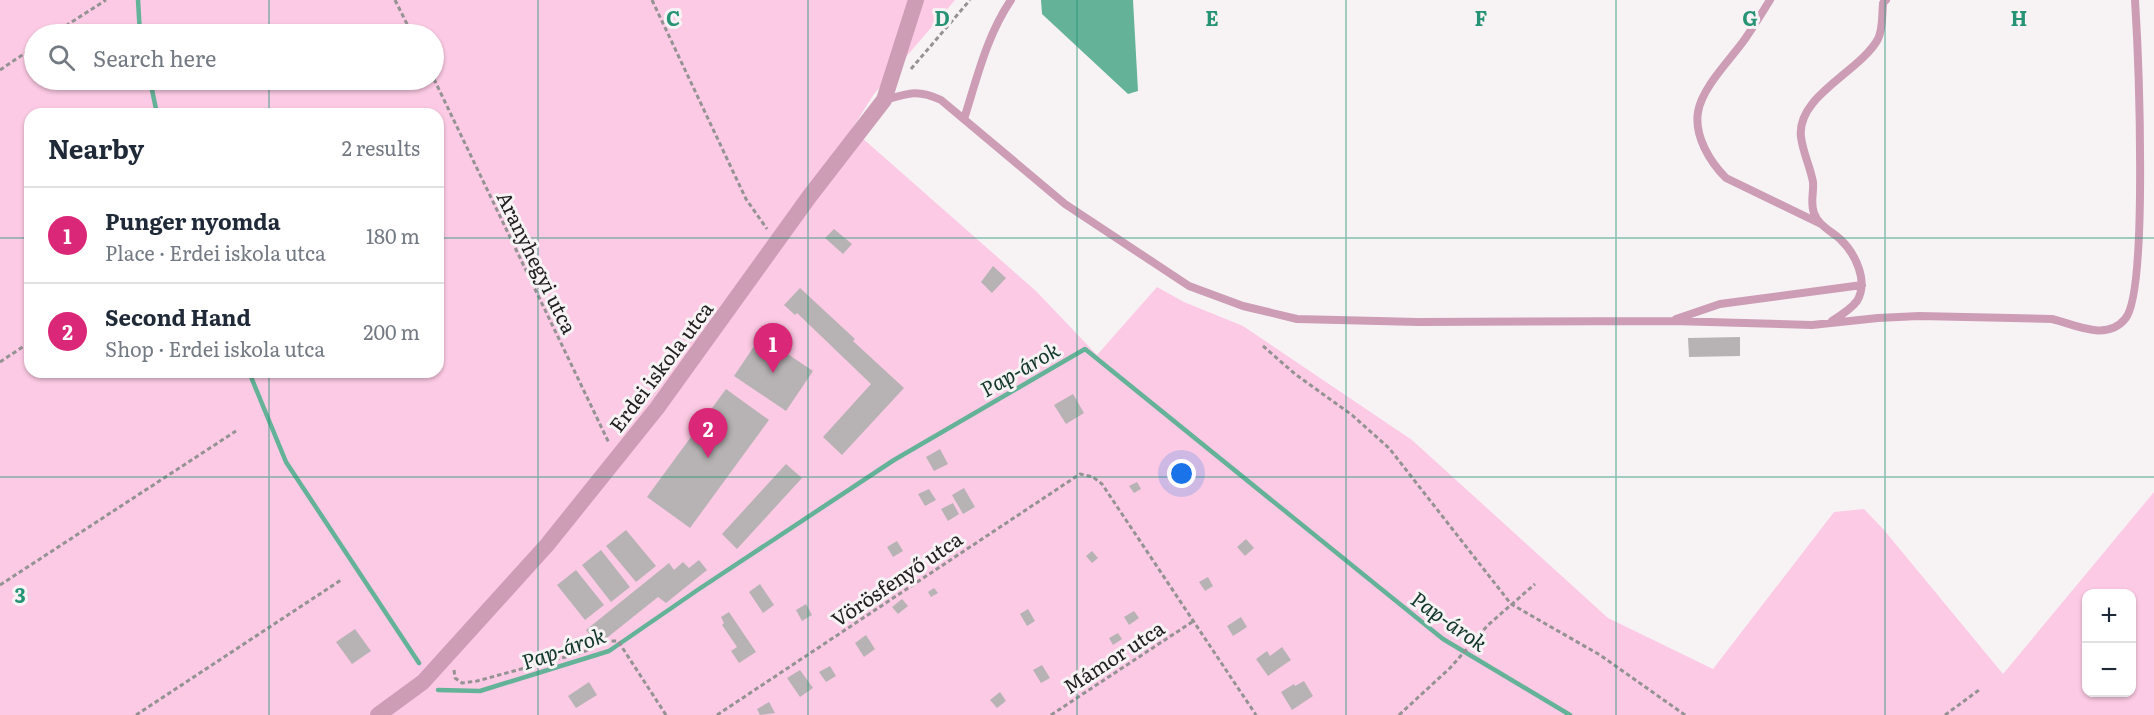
<!DOCTYPE html>
<html lang="en">
<head>
<meta charset="utf-8">
<style>
	body { margin:0; font-family:Literata,serif; background:#f2f2f3; color:#1f2937 }
	.controls { position:absolute; right:18px; bottom:18px; display:grid; overflow:hidden; border-radius:12px; box-shadow:0 2px 4px #0004 }
	.controls button { width:54px; height:54px; display:grid; place-items:center; padding:0; border:0; border-bottom:2px solid #e0e1e3; background:#fff; color:#1f2937; font:30px sans-serif }
	.you { position:absolute; left:1182px; top:474px; width:21px; height:21px; margin:-15px; border:4px solid #fff; border-radius:50%; background:#1a73e8; box-shadow:0 0 0 9px #1a73e833 }
	.badge { display:grid; place-items:center; width:39px; height:39px; border-radius:50%; background:#db2777; color:#fff; font-size:20px; font-weight:700 }
	.pin { position:absolute; translate:-50% -50px; filter:drop-shadow(0 2px 3px #0008) }
	.pin::after { content:''; position:absolute; top:32px; width:21px; height:18px; background:inherit; clip-path:polygon(0 0,100% 0,50% 100%) }
	.list { margin:0; padding:0; list-style:none }
	h2 { display:flex; justify-content:space-between; align-items:center; height:78px; margin:0; padding:0 24px; font-size:26px }
	h2 small { font-size:20px; font-weight:400; color:#747a83 }
	.list li { display:grid; grid-template-columns:39px 1fr auto; gap:18px; align-items:center; box-sizing:border-box; height:96px; padding:0 24px; border-top:2px solid #e0e1e3 }
	.list b { display:block; font-size:22px; white-space:nowrap }
	.list p { margin:0; font-size:20px; white-space:nowrap; color:#747a83 }
	.list em { font-size:20px; font-style:normal; color:#747a83 }
	.icon { flex:none; width:33px; height:33px; fill:none; stroke:currentColor; stroke-width:2; stroke-linecap:round; stroke-linejoin:round }
	.map { position:relative; flex:none; width:2154px; height:715px; overflow:hidden }
	.search { position:absolute; background:#fff; box-shadow:0 2px 4px #0004; left:24px; top:24px; width:420px; height:66px; display:flex; align-items:center; gap:15px; box-sizing:border-box; padding:0 21px; border-radius:33px; color:#747a83; font-size:22px }
	.panel { position:absolute; background:#fff; box-shadow:0 2px 4px #0004; left:24px; top:108px; width:420px; height:270px; border-radius:18px }
	.map>svg:first-child { display:block }
	.green { fill:#fccae4; fill-rule:evenodd }
	.water { fill:#64b297 }
	.lines { fill:none; stroke-linecap:round; stroke-linejoin:round }
	.stream { stroke:#64b297; stroke-width:4.5 }
	.building { fill:#b7b3b5 }
	.path { stroke:#949293; stroke-width:3; stroke-dasharray:4.5 3; stroke-linecap:butt }
	.service { stroke:#cd9db6; stroke-width:8 }
	.minor { stroke:#cd9db6; stroke-width:16 }
	.grid { fill:none; stroke:#269374; stroke-width:1.5; stroke-opacity:0.55 }
	.labels { text-anchor:middle; dominant-baseline:central; stroke-width:6; stroke-linejoin:round; paint-order:stroke }
	.street-label { font-size:20px; fill:#212021; stroke:#f7f3f5 }
	.water-label { font-size:21px; font-style:italic; fill:#11362a; stroke:#f7f3f5 }
	.grid-label { font-size:20px; text-anchor:middle; font-weight:bold; fill:#269374; stroke:#f7f3f5; stroke-width:6; stroke-linejoin:round; paint-order:stroke }
</style>
</head>
<body>
<div class="map">
<svg width="2154" height="715" viewBox="0 0 2154 715">
	<rect width="100%" height="100%" fill="#f7f3f5"/>
	<path class="green" d="M0 0H955L874 94 852 129 1036 291 1097 355 1157 287 1184 302 1243 326 1412 440 1608 618 1713 669 1834 512 1864 509 1884 530 2003 674 2154 492V715H0ZM34 34H434V80H34ZM30 114H438V372H30ZM2086 594H2132V692H2086Z"/>
	<path class="water" d="M1041 0H1133L1138 91 1128 94 1042 14Z"/>
	<g class="lines">
		<path class="stream" d="M138 0 140 34
			M150 80 157 114
			M249 372 286 462 419 663
			M438 690 480 691 609 651 699 589 894 460 1085 349 1443 639 1570 715"/>
	</g>
	<path class="building" d="M834 229 852 244 843 254 825 238Z
		M993 266 1006 278 992 293 981 282Z
		M800 288 855 339 853 341 904 388 842 455 823 437 871 384 797 313 795 315 784 305Z
		M761 336 813 371 786 411 734 376Z
		M1740 337V356L1689 357 1688 338Z
		M726 389 769 420 690 528 647 497Z
		M1073 394 1084 413 1066 424 1054 405Z
		M940 449 948 464 934 471 926 457Z
		M786 464 802 478 737 549 722 534Z
		M1137 482 1141 489 1134 493 1129 486Z
		M964 488 975 507 963 514 952 495Z
		M929 489 936 500 925 506 918 494Z
		M953 503 959 514 948 521 941 509Z
		M626 530 656 566 636 582 606 546Z
		M1246 539 1254 548 1245 556 1237 547Z
		M897 541 903 551 893 557 887 547Z
		M601 550 630 587 611 602 582 565Z
		M1092 551 1098 558 1092 563 1086 556Z
		M699 560 707 570 666 603 658 597 598 645 586 630 669 563 674 570 683 562 689 568Z
		M576 570 604 605 585 620 557 585Z
		M1208 577 1213 586 1205 591 1199 582Z
		M760 584 774 605 763 613 749 592Z
		M934 588 938 593 931 597 928 592Z
		M902 599 908 606 898 614 892 607Z
		M806 604 812 615 802 621 796 610Z
		M1028 609 1035 621 1027 626 1020 614Z
		M1134 611 1139 618 1129 625 1124 617Z
		M729 612 756 652 739 663 731 651 737 647 722 625 724 623 721 617Z
		M1241 617 1247 627 1233 636 1227 626Z
		M355 629 371 651 352 664 336 642Z
		M1118 633 1122 639 1113 645 1109 638Z
		M866 635 875 649 864 657 855 643Z
		M1282 647 1291 660 1268 676 1256 659 1267 651 1270 656Z
		M1042 665 1050 678 1041 683 1033 670Z
		M830 666 836 676 826 682 819 672Z
		M800 670 813 688 800 697 787 678Z
		M1304 681 1313 696 1292 710 1281 692 1294 684 1295 686Z
		M589 682 597 695 576 708 568 696Z
		M1000 692 1006 701 997 708 990 700Z
		M769 702 775 713 760 715 757 709Z"/>
	<g class="lines">
		<path class="path" d="M395 0 412 34
			M652 0 746 199 767 229
			M53 34 106 0
			M911 69 970 0
			M0 70 34 47
			M434 79 609 443
			M1263 346 1295 374 1352 415 1389 448 1511 604 1600 655 1685 715
			M0 362 30 342
			M0 585 236 431
			M454 670 455 678 462 683 477 681 580 653 610 641H618L666 715
			M136 715 341 580
			M717 715 1080 474 1093 477 1102 484 1256 715
			M1051 715 1192 622
			M1399 715 1450 668 1488 625 1535 584
			M1945 715 1979 690"/>
		<path class="service" d="M1770 0C1762 13 1754 26 1745 39 1731 59 1702 87 1698 112 1694 136 1710 162 1726 178L1821 224
			M885 100C908 93 918 89 941 100L1065 204 1189 286 1243 306 1297 319 1418 322 1673 321 1812 325 1878 318 1919 316 2052 319C2074 324 2106 342 2125 319 2149 293 2138 47 2135 0
			M964 119C977 78 987 35 1011 0
			M1676 319 1720 304 1862 285
			M1832 321C1840 316 1851 309 1857 301 1869 281 1855 253 1840 239 1831 231 1818 225 1814 213 1810 203 1814 192 1813 182 1810 166 1803 153 1801 137 1796 96 1860 72 1878 39 1883 29 1882 15 1883 3L1886 0"/>
		<path class="minor" d="M378 715 423 682 547 545 657 408 809 197 884 100 916 0"/>
	</g>
	<path class="grid" d="M269 0V34M538 0V715M808 0V715M1077 0V715M1346 0V715M1616 0V715M1885 0V715M269 80V114M0 238H30M438 238H2154M269 372V715M0 477H2154"/>
	<g class="labels">
		<g class="street-label">
			<text transform="translate(538 262) rotate(64)">Aranyhegyi utca</text>
			<text transform="translate(660 366) rotate(-53)">Erdei iskola utca</text>
			<text transform="translate(896 578) rotate(-34)">Vörösfenyő utca</text>
			<text transform="translate(1113 656) rotate(-33)">Mámor utca</text>
		</g>
		<g class="water-label">
			<text transform="translate(1019 368) rotate(-30)">Pap-árok</text>
			<text transform="translate(1450 620) rotate(35)">Pap-árok</text>
			<text transform="translate(563 647) rotate(-19)">Pap-árok</text>
		</g>
	</g>
	<g class="grid-label">
		<text x="673" y="26">C</text>
		<text x="942" y="26">D</text>
		<text x="1212" y="26">E</text>
		<text x="1481" y="26">F</text>
		<text x="1750" y="26">G</text>
		<text x="2019" y="26">H</text>
		<text x="20" y="603">3</text>
	</g>
</svg>
<div class="controls">
<button>+</button>
<button>−</button>
</div>
<div class="you"></div>
<div class="pin badge" style="left:773px;top:373px">1</div>
<div class="pin badge" style="left:708px;top:458px">2</div>
<div class="search"><svg class="icon" aria-label="search" viewBox="0 0 24 24"><circle cx="10" cy="10" r="6"/><path d="M15 15l6 6"/></svg>Search here</div>
<section class="panel">
<h2>Nearby<small>2 results</small></h2>
<ul class="list">
<li><span class="badge">1</span><div><b>Punger nyomda</b><p>Place · Erdei iskola utca</p></div><em>180 m</em></li>
<li><span class="badge">2</span><div><b>Second Hand</b><p>Shop · Erdei iskola utca</p></div><em>200 m</em></li>
</ul>
</section>
</div>
</body>
</html>
